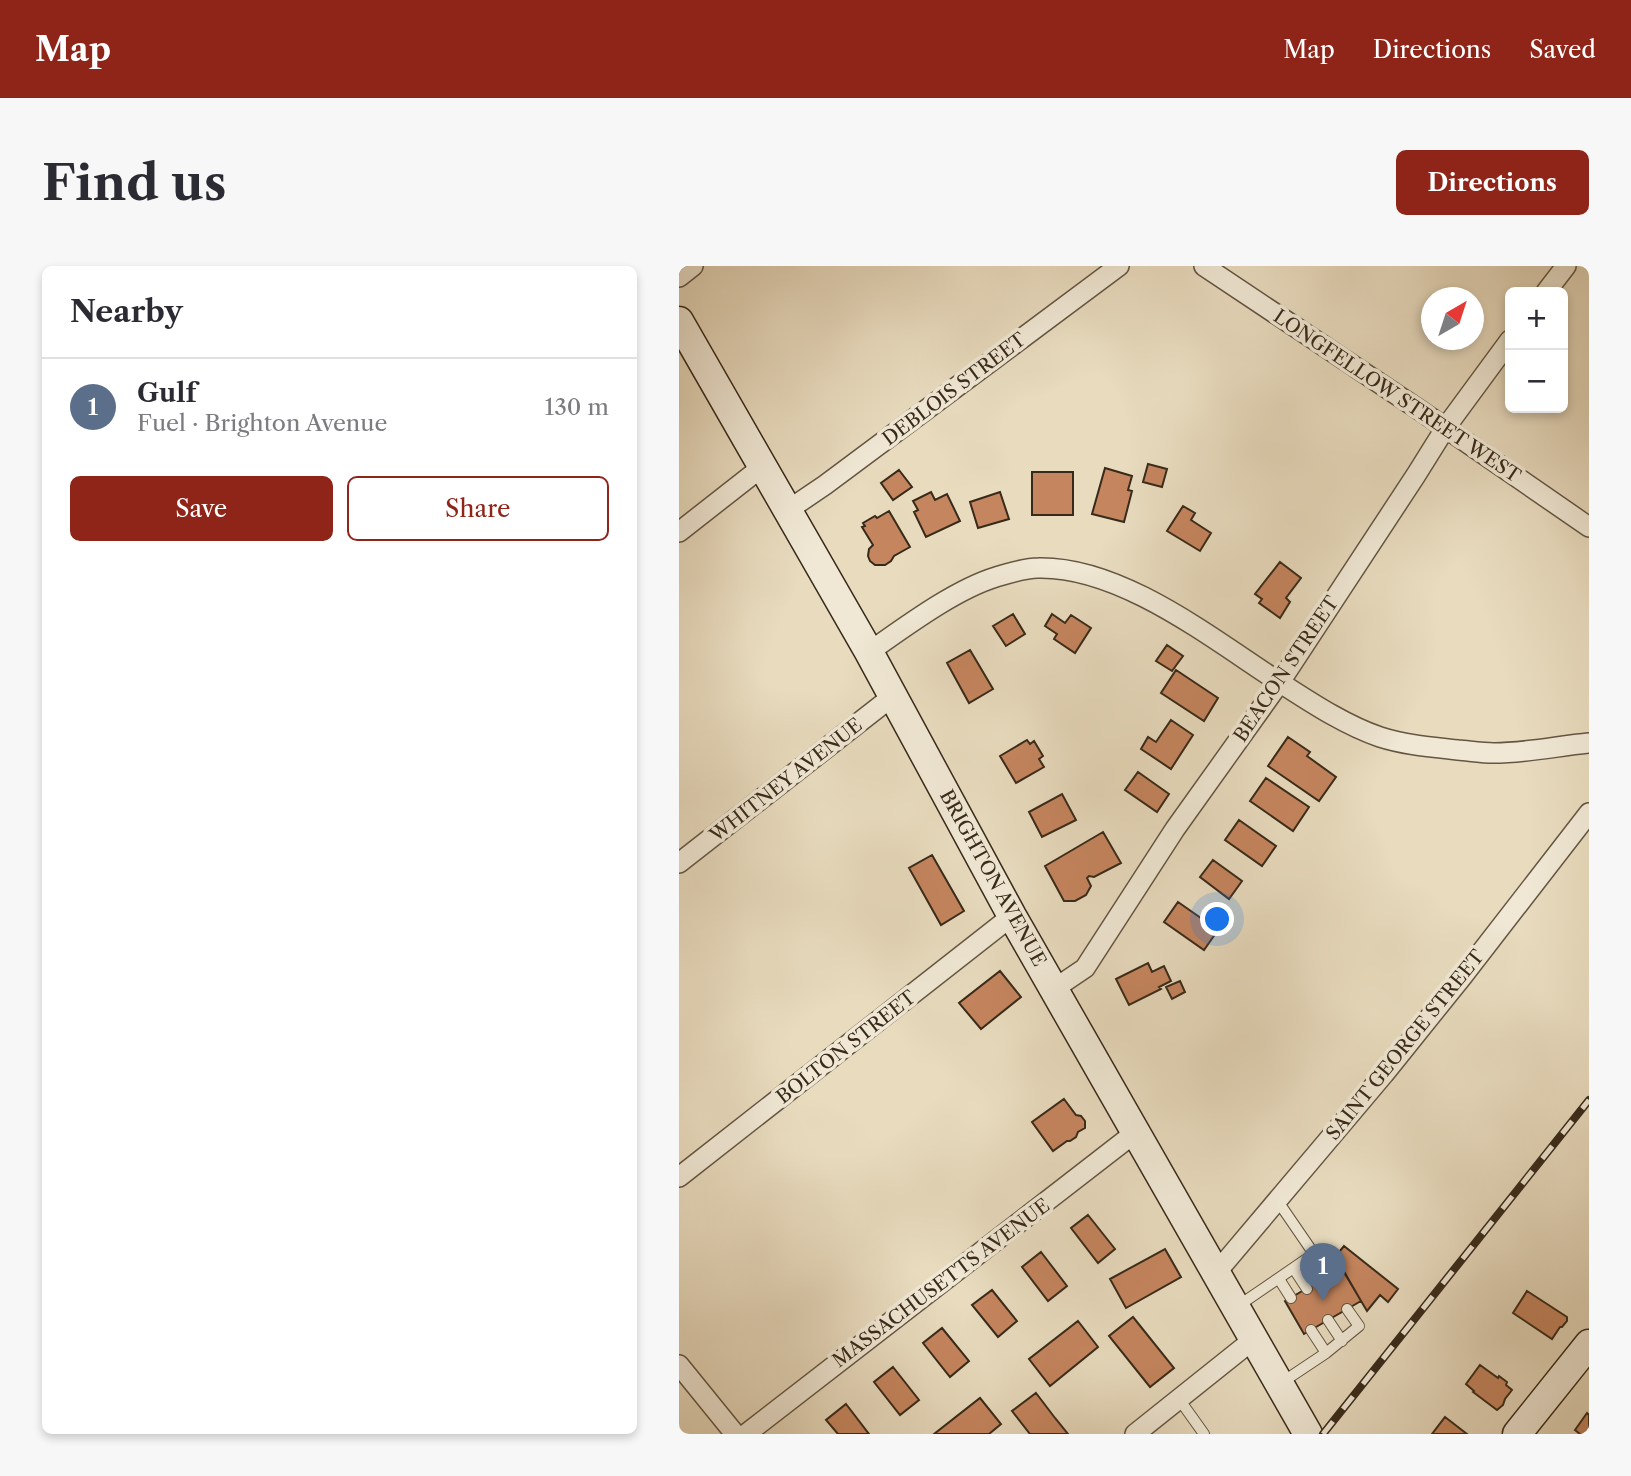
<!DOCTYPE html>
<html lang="en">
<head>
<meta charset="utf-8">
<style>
	body { margin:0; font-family:"Libre Caslon Text",serif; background:#f7f7f7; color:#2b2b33 }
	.controls { position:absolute; right:21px; top:21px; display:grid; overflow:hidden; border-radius:10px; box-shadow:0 4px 10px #0003 }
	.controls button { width:63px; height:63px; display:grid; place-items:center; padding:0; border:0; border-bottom:2px solid #e1e1e2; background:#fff; color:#2b2b33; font:35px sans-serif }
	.compass { position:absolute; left:742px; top:21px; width:63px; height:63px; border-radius:50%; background:#fff; box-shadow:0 4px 10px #0003; rotate:39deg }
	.you { position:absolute; left:539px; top:654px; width:24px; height:24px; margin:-18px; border:5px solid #fff; border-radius:50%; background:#1a73e8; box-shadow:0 0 0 10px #1a73e833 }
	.badge { display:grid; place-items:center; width:46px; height:46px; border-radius:50%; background:#8f2418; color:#fff; font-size:23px; font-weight:700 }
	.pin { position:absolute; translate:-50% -58px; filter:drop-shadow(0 2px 4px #0008) }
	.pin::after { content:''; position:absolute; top:37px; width:24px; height:21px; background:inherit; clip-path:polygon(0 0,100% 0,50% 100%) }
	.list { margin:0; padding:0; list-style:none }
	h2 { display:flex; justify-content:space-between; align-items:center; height:91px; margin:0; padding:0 28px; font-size:30px }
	h2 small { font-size:23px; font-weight:400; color:#7c7c81 }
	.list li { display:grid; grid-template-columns:46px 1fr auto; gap:21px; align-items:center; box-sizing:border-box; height:98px; padding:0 28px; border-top:2px solid #e1e1e2 }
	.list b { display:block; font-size:26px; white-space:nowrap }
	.list p { margin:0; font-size:23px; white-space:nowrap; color:#7c7c81 }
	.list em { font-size:23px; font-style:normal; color:#7c7c81 }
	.actions { display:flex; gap:14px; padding:21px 28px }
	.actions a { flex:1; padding:16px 0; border:2px solid #8f2418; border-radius:10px; text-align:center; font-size:24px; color:#8f2418 }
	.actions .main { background:#8f2418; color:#fff }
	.map { position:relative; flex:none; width:910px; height:1168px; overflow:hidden; border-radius:10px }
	header { display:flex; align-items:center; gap:42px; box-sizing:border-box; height:98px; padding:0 35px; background:#8f2418; color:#fff }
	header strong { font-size:33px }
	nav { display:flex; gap:38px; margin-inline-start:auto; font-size:24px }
	.intro { display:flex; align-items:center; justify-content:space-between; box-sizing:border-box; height:168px; padding:0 42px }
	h1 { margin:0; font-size:49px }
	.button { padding:18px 32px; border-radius:10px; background:#8f2418; color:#fff; font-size:24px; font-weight:700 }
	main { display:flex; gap:42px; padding:0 42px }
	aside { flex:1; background:#fff; border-radius:10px; box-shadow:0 4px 10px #0003 }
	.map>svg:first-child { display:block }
	.building { fill:#c5855e; stroke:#382a1a; stroke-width:2 }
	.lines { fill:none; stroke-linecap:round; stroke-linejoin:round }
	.lane-casing { stroke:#645643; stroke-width:12 }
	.street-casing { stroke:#645643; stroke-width:22 }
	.secondary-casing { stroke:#382a1a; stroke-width:31 }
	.lane { stroke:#f0e8d5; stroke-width:10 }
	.street { stroke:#f0e8d5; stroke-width:19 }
	.secondary { stroke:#f0e8d5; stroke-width:28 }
	.rail-casing { stroke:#382a1a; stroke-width:8 }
	.rail { stroke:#f0e8d5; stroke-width:5; stroke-dasharray:16; stroke-linecap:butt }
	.labels { text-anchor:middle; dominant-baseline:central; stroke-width:7; stroke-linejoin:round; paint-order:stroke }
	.street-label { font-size:19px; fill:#382a1a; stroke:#f0e8d5 }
</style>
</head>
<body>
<header>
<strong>Map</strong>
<nav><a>Map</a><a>Directions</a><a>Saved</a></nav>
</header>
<div class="intro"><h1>Find us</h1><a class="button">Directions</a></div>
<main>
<aside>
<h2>Nearby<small></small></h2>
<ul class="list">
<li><span class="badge" style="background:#5c6f8a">1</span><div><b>Gulf</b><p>Fuel · Brighton Avenue</p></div><em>130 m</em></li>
</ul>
<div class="actions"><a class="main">Save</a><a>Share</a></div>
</aside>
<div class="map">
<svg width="910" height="1168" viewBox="0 0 910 1168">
	<rect width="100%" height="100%" fill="#e8dbbe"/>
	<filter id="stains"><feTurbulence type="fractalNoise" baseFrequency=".00286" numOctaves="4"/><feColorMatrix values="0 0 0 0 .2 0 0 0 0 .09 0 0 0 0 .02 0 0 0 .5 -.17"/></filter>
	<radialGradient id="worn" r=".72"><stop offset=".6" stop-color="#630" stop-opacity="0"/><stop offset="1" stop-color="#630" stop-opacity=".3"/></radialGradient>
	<path class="building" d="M469 198 488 203 483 221 464 216Z
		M426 202 453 210 449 224 453 225 445 256 413 248Z
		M220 204 233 221 214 234 202 217Z
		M353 206H394V249H353Z
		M252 226 256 234 268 228 281 255 247 271 235 246 239 244 234 235Z
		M321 226 330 253 299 262 291 236Z
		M504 240 516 247 512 254 532 267 521 285 488 265Z
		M210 245 231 281 215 290 212 295 206 299H196L191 295 189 290 190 283 194 279 183 261 186 260 184 257 196 250 198 252Z
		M601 296 622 312 607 332 611 336 601 352 580 337 583 333 576 328Z
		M334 348 346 368 327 380 314 360Z
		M373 348 386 357 392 349 412 362 396 387 375 373 378 368 366 360Z
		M488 379 504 390 493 405 477 395Z
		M291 384 314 423 290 437 268 397Z
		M497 404 539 432 525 455 482 427Z
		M492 454 514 469 492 503 462 483 469 471 477 476Z
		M609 471 631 486 628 490 657 511 640 535 589 500Z
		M348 474 351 478 355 475 364 490 360 493 365 501 337 517 321 490Z
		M459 506 490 528 478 546 446 524Z
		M587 512 630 541 614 565 571 535Z
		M383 528 397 554 363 571 350 546Z
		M560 554 597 580 583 600 546 574Z
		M424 566 442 597 415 611 410 610 408 612 412 620 407 629 396 635H385L366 600Z
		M253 589 285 645 262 659 230 602Z
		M534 594 563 615 550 633 521 611Z
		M499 636 539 664 525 684 485 656Z
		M469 697 473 706 485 700 492 715 480 721 482 723 450 739 437 713Z
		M321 705 342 731 302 763 280 737Z
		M501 715 506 726 493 733 487 721Z
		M385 833 397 849 402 850 406 855V862L399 866 397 871 391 875H388L374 885 353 856Z
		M409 949 436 983 419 997 392 962Z
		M665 980 719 1023 709 1036 701 1029 688 1045 656 991Z
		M486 983 502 1011 447 1042 431 1013Z
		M362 986 388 1020 369 1035 343 1001Z
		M663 1002 682 1035 625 1068 606 1035Z
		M313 1024 338 1055 319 1071 293 1039Z
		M848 1025 888 1051V1055L883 1061H881L873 1073 834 1047Z
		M454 1051 495 1102 471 1121 430 1070Z
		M399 1055 419 1081 371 1120 350 1093Z
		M263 1062 290 1095 271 1111 244 1077Z
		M801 1099 819 1112 820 1110 828 1116 827 1119 833 1124 826 1133 824 1139 818 1144 794 1126 795 1125 787 1118Z
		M214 1101 240 1134 221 1149 195 1116Z
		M357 1127 376 1152 389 1168H351L333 1145Z
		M301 1132 322 1158 310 1168H255Z
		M167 1138 190 1168H159L147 1154Z
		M908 1147 910 1149V1168H901L896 1164Z
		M766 1151 788 1168H753Z"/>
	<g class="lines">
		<g class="lane-casing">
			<path id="lane" d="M635 988 648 1011
				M615 1003 628 1023
				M600 1013 612 1032
				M559 1040 635 988 598 934
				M649 1054 663 1075
				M632 1064 647 1087
				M602 1117 647 1087 680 1060 668 1043
				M500 1133 525 1168"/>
		</g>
		<g class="street-casing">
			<path id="street" d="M525 0 742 145 910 261
				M0 11 14 0
				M867 26 887 0
				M109 244 146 219 440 0
				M0 266 83 201
				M190 386C226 361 275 324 317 311 330 307 346 302 359 302 440 300 528 369 594 412 627 433 663 458 701 471 726 479 752 481 779 484 791 485 803 487 815 487 847 487 879 480 910 477
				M0 597 214 430
				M375 723 406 702 496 563 601 416 737 209 767 161 831 74
				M0 911 333 650
				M537 1007 705 808 783 711 910 547
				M0 1099 56 1168
				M67 1168 457 866
				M456 1168 575 1073"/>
		</g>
		<g class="secondary-casing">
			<path id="secondary" d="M0 55 190 386 333 650 629 1168
				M838 1168 910 1078"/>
		</g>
		<use href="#lane" class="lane"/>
		<use href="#street" class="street"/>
		<use href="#secondary" class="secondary"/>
		<g class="rail-casing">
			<path id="rail" d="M644 1168 910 834"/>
		</g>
		<use href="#rail" class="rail"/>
	</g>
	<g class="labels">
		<g class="street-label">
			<text transform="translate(275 123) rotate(-37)">DEBLOIS STREET</text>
			<text transform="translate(718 130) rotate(34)">LONGFELLOW STREET WEST</text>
			<text transform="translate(607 403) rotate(-56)">BEACON STREET</text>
			<text transform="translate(107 514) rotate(-38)">WHITNEY AVENUE</text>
			<text transform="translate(314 612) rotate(61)">BRIGHTON AVENUE</text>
			<text transform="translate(726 779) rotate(-51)">SAINT GEORGE STREET</text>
			<text transform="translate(167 781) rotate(-38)">BOLTON STREET</text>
			<text transform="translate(262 1017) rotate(-37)">MASSACHUSETTS AVENUE</text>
		</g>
	</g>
	<rect width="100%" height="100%" filter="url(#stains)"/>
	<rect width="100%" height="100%" fill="url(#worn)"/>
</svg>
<div class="controls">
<button>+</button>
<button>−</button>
</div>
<svg class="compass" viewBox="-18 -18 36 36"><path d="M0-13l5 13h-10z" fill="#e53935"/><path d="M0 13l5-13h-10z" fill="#7c7c81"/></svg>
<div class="you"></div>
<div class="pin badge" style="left:644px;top:1035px;background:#5c6f8a">1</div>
</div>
</main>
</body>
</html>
